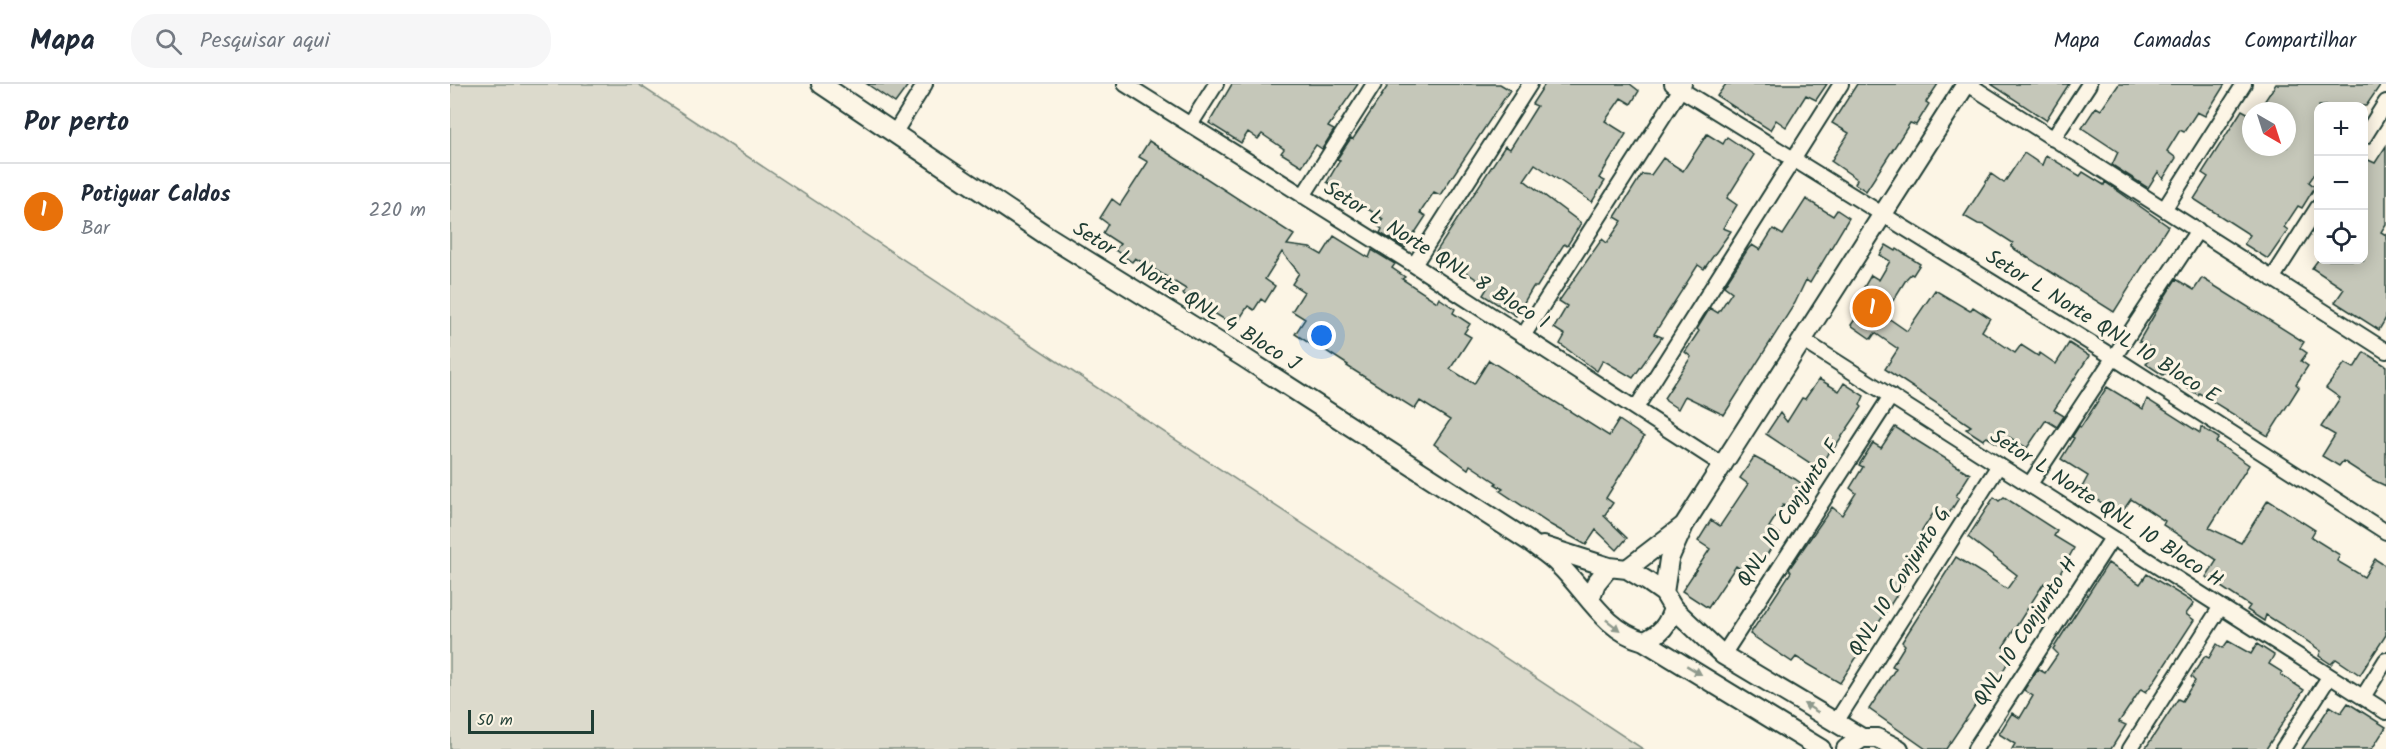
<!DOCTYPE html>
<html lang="pt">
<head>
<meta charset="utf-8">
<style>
	body { margin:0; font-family:Kalam,sans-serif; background:#f6f6f7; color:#1f2937 }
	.controls { position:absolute; right:18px; top:18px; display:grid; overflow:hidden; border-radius:12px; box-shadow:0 3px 15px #0003 }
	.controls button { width:54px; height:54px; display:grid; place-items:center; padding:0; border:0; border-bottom:2px solid #e0e1e3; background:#fff; color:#1f2937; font:30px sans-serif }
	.compass { position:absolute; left:1792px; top:18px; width:54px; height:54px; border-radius:50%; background:#fff; box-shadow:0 3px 15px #0003; rotate:141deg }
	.scale { position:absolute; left:18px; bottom:15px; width:126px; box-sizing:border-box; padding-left:6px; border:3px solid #1f3d34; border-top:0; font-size:16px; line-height:21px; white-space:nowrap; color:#1f3d34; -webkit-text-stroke:4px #fcf5e5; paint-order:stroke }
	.you { position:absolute; left:872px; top:252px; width:21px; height:21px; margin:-15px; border:4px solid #fff; border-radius:50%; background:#1a73e8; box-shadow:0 0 0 9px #1a73e833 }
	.badge { display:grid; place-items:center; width:39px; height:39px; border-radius:50%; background:#c8321e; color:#fff; font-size:20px; font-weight:700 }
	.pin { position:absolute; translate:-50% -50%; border:3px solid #fff; box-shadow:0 2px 6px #0006 }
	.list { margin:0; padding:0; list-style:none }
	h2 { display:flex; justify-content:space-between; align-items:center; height:78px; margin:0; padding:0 24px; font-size:26px }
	h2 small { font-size:20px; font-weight:400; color:#747a83 }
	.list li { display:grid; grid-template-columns:39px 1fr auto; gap:18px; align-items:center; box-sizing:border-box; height:96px; padding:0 24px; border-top:2px solid #e0e1e3 }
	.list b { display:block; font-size:22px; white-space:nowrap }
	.list p { margin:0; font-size:20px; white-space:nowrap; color:#747a83 }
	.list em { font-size:20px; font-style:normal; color:#747a83 }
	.icon { flex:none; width:33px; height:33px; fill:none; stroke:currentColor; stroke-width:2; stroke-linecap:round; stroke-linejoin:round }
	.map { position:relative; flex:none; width:1936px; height:665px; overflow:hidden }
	header { display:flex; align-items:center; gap:36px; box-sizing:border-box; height:84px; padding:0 30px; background:#fff; border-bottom:2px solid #e0e1e3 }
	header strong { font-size:28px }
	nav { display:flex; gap:33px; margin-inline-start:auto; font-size:21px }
	.search { width:420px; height:54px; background:#f6f6f7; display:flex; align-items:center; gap:15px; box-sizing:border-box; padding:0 21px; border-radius:24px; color:#747a83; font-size:22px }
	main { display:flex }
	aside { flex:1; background:#fff }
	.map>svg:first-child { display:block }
	.green { fill:#dcdacc; stroke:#7e8c80; stroke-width:1.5 }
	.building { fill:#c5c7b9; stroke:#1f3d34; stroke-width:1.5 }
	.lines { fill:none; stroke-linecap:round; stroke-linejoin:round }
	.street-casing { stroke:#1f3d34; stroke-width:18 }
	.secondary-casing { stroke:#1f3d34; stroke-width:22 }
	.street { stroke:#fcf5e5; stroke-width:14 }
	.secondary { stroke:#fcf5e5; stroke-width:18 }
	.oneway { fill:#8e998c }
	.labels { text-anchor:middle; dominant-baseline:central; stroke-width:6; stroke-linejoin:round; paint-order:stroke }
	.street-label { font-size:21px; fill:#1f3d34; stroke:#fcf5e5 }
</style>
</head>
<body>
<header>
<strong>Mapa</strong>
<div class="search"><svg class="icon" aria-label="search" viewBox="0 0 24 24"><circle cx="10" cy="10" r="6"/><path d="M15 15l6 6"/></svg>Pesquisar aqui</div>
<nav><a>Mapa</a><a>Camadas</a><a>Compartilhar</a></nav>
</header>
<main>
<aside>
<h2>Por perto<small></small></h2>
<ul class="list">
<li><span class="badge" style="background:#e8710a">1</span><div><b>Potiguar Caldos</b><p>Bar</p></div><em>220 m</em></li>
</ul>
</aside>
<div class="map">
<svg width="1936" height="665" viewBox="0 0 1936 665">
	<rect width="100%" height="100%" fill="#fcf5e5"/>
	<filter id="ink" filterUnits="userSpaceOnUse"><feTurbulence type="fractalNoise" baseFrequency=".0167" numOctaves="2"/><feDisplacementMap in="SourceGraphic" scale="12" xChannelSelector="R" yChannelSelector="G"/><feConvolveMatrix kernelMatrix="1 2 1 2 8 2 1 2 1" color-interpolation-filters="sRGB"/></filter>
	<g filter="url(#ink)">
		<path class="green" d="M0 0H188L1193 665H0Z"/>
		<path class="building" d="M417 0H459L445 19Z
			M782 0H908L878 43 884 46 872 65 866 61 852 82 831 69 834 65 812 50 808 55 798 48 791 59 759 39Z
			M939 0H1050L1060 6 990 111 984 108 970 129 976 132 955 164 930 149 932 145 928 142 933 135 877 98 890 76 887 75 901 54 903 55Z
			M1095 0H1180L1189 7 1181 20 1171 14 1155 37 1176 50 1149 94 1155 97 1142 118 1085 80 1074 96 1131 139 1117 162 1114 160 1087 203H1083L1066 232 1033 211 1038 203 986 168 1055 62 1060 65 1087 22 1082 20Z
			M1276 0H1377L1366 16 1356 11 1336 43 1326 36 1320 46 1267 12Z
			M1407 0H1488L1476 18 1479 20 1466 41 1460 39 1416 107 1405 100 1407 95 1381 77 1399 49 1382 39Z
			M1541 0H1619L1596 36Z
			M1669 0H1775L1755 32 1747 28 1734 48 1730 46 1717 67 1726 74 1713 95 1708 88 1698 104 1662 81 1668 68 1632 44 1646 23 1651 26Z
			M1826 0H1931L1916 22H1869V84L1859 98 1865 103 1852 124 1848 122 1834 143 1838 146 1818 175 1794 160 1800 151 1744 115 1758 93 1752 89 1792 26 1801 31V63H1837V27H1808Z
			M1257 50 1273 60 1277 53 1304 71 1277 114 1287 121 1273 144 1281 147 1254 185 1248 181 1204 250 1212 253 1183 294 1153 276 1147 287 1110 260 1115 251 1104 244 1117 222 1109 217 1152 155 1157 159 1172 137 1165 133 1192 90 1201 91 1213 74 1233 87Z
			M699 57 844 151 837 161 860 164 872 171 884 152 919 174 922 166 945 180 942 184 955 193 952 195 987 218 989 214 1005 225 1003 229 1020 240 1014 249 1021 253 1000 285 1024 300 1039 276 1159 352 1169 336 1194 353 1156 414 1163 419 1154 432 1177 454 1167 466 1146 446 1136 461 1101 441 1050 407 1053 405 1045 400 1047 399 1020 381 1018 385 984 360 1000 336 970 317 965 325 897 282 898 281 864 259 862 261 845 250 855 235 842 227 854 208 842 200 849 189 832 168 815 195 825 202 815 218 811 215 804 226 798 222 785 242 733 210 736 205 702 184 685 174 682 178 665 166 670 160 653 149 658 140 650 134 662 115 670 121 698 78 689 73Z
			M1936 62V140L1931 148 1936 151V234L1929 246 1885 218 1894 205 1862 184 1868 176H1914V74L1925 79Z
			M1574 69 1592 81 1596 71 1630 92 1633 88 1654 101 1655 98 1718 142 1664 228 1561 163 1563 159 1535 141 1528 140 1514 132 1541 90 1554 99Z
			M1356 115 1383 132 1387 126 1399 134 1360 199 1356 196 1345 219 1274 331 1235 312 1228 325 1216 317 1214 314 1241 273 1235 268 1249 247 1247 245 1260 224 1268 229 1282 208 1274 202 1298 165 1302 161 1310 166 1323 145 1333 151Z
			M1436 161 1446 167 1447 165 1470 180 1463 191 1461 190 1457 194 1434 231 1457 247 1485 206 1520 227 1523 223 1540 234 1532 247 1565 269 1571 261 1588 272 1590 269 1606 280 1619 259 1639 272 1604 326 1614 332 1607 343 1596 336 1577 364 1559 353 1553 363 1537 353 1533 356 1516 345 1521 342 1435 285 1448 265 1425 249 1421 255 1401 241 1419 215 1410 210 1421 191 1429 196 1440 177 1430 171Z
			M1752 194 1854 258 1850 264 1857 269 1851 277 1858 282 1846 300 1849 303 1818 352 1749 309 1748 311 1715 289 1713 291 1696 280 1704 266 1689 257 1714 214 1726 195 1744 206Z
			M1914 268 1936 282V402L1921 395 1893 377 1889 382 1872 372 1885 351 1871 343 1890 314 1876 304 1895 279 1904 284Z
			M1369 295 1389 307 1394 299 1414 312 1410 321 1412 323 1384 364 1382 362 1369 385 1316 350 1330 329 1337 338 1352 314 1355 315Z
			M1657 303 1693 325 1697 315 1750 349 1751 343 1769 354 1766 358 1799 381 1759 444 1791 459 1818 416 1865 446 1861 453 1890 471 1887 477 1914 493 1925 475 1936 482V551L1910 591 1886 575 1881 580 1869 572 1871 567 1851 553 1816 531 1814 537 1797 526 1800 522 1756 493 1767 476 1713 441 1715 437 1681 415 1670 431 1631 405 1638 392 1611 375 1624 354 1622 353 1629 342 1631 343Z
			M1445 343 1520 390 1506 412 1509 414 1495 436 1484 428 1470 450 1476 454 1463 474 1468 478 1390 599 1346 573 1342 578 1300 550 1341 488 1339 485 1382 423 1392 431 1406 409 1400 404 1413 383 1409 381 1423 359 1431 364Z
			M1304 373 1345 395 1359 405 1344 428 1333 421 1319 443 1330 450 1303 493 1286 482 1258 524 1232 507 1260 465 1248 457 1261 436 1270 442 1298 400 1290 394Z
			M1544 413 1549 417 1554 413 1607 447 1604 452 1624 464 1602 504 1594 499 1553 563 1563 569 1539 612 1532 611 1496 665H1476L1419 625 1446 584 1442 582 1455 561 1452 558 1506 473 1557 505 1567 491 1518 453Z
			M1658 479 1690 500 1697 490 1744 519 1736 530 1744 536 1703 599 1696 608 1691 605 1669 638 1676 641 1661 665H1562L1565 660 1549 650 1562 629 1570 634 1583 612 1574 606 1588 585 1595 589 1608 570 1603 565Z
			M1778 557 1801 570 1807 560 1824 571 1819 580 1832 588 1831 591 1854 606 1816 665H1695L1728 615 1732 617 1745 597 1741 593 1755 572 1759 574 1767 560 1773 564Z
			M1898 619 1936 643 1922 665H1852L1880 622 1891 629Z"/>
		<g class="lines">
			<g class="street-casing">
				<path id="street" d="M675 0 964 181 1274 382
					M1222 0 1663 273 1936 448
					M1518 0 1936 267
					M740 41 766 0
					M445 48 475 0
					M1914 53 1936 18
					M1603 55 1639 0
					M853 112 924 0
					M1715 124 1794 0
					M964 181 1080 0
					M1822 195 1868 123
					M1073 252 1234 0
					M1354 257 1936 628
					M1186 324 1391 0
					M1580 400 1748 146
					M1273 571 1441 312
					M1913 613 1936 576
					M1386 638 1549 381
					M1525 665 1662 454
					M1680 665 1770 524
					M1833 665 1879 593"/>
			</g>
			<g class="secondary-casing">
				<path id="secondary" d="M371 0 596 151 793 273 1080 458C1089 465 1101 472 1109 481 1137 508 1154 546 1194 557L1371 665
					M1093 462 1159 483
					M1177 485 1233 442
					M1214 509 1219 475 1234 441 1516 0
					M1140 515 1146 499 1159 483 1177 485 1197 497 1214 509 1223 524 1273 571 1412 654H1427L1449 665
					M1194 557C1211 550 1218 541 1223 524
					M1396 665 1412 654"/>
			</g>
			<use href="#street" class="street"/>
			<use href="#secondary" class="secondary"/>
		</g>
		<defs><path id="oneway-solid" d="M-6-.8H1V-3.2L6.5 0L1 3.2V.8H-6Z" transform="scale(1.5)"/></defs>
		<g class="oneway">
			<use href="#oneway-solid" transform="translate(1163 541) rotate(38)"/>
			<use href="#oneway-solid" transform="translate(1244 586) rotate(31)"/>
			<use href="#oneway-solid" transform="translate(1361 624) rotate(-149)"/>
		</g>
	</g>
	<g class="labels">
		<g class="street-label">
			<text transform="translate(986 172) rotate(32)">Setor L Norte QNL 8 Bloco I</text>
			<text transform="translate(736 213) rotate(32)">Setor L Norte QNL 4 Bloco J</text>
			<text transform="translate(1652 243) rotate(32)">Setor L Norte QNL 10 Bloco E</text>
			<text transform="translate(1656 425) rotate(33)">Setor L Norte QNL 10 Bloco H</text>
			<text transform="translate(1339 430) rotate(-57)">QNL 10 Conjunto F</text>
			<text transform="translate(1450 498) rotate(-58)">QNL 10 Conjunto G</text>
			<text transform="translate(1576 548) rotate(-57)">QNL 10 Conjunto H</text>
		</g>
	</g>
</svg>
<div class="controls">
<button>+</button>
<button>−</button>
<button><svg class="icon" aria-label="locate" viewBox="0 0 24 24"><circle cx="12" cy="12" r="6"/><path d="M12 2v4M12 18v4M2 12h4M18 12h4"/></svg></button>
</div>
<svg class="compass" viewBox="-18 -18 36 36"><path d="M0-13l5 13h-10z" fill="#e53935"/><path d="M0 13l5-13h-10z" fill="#747a83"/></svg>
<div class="scale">50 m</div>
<div class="you"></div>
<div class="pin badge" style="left:1422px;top:224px;background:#e8710a">1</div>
</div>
</main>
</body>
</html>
